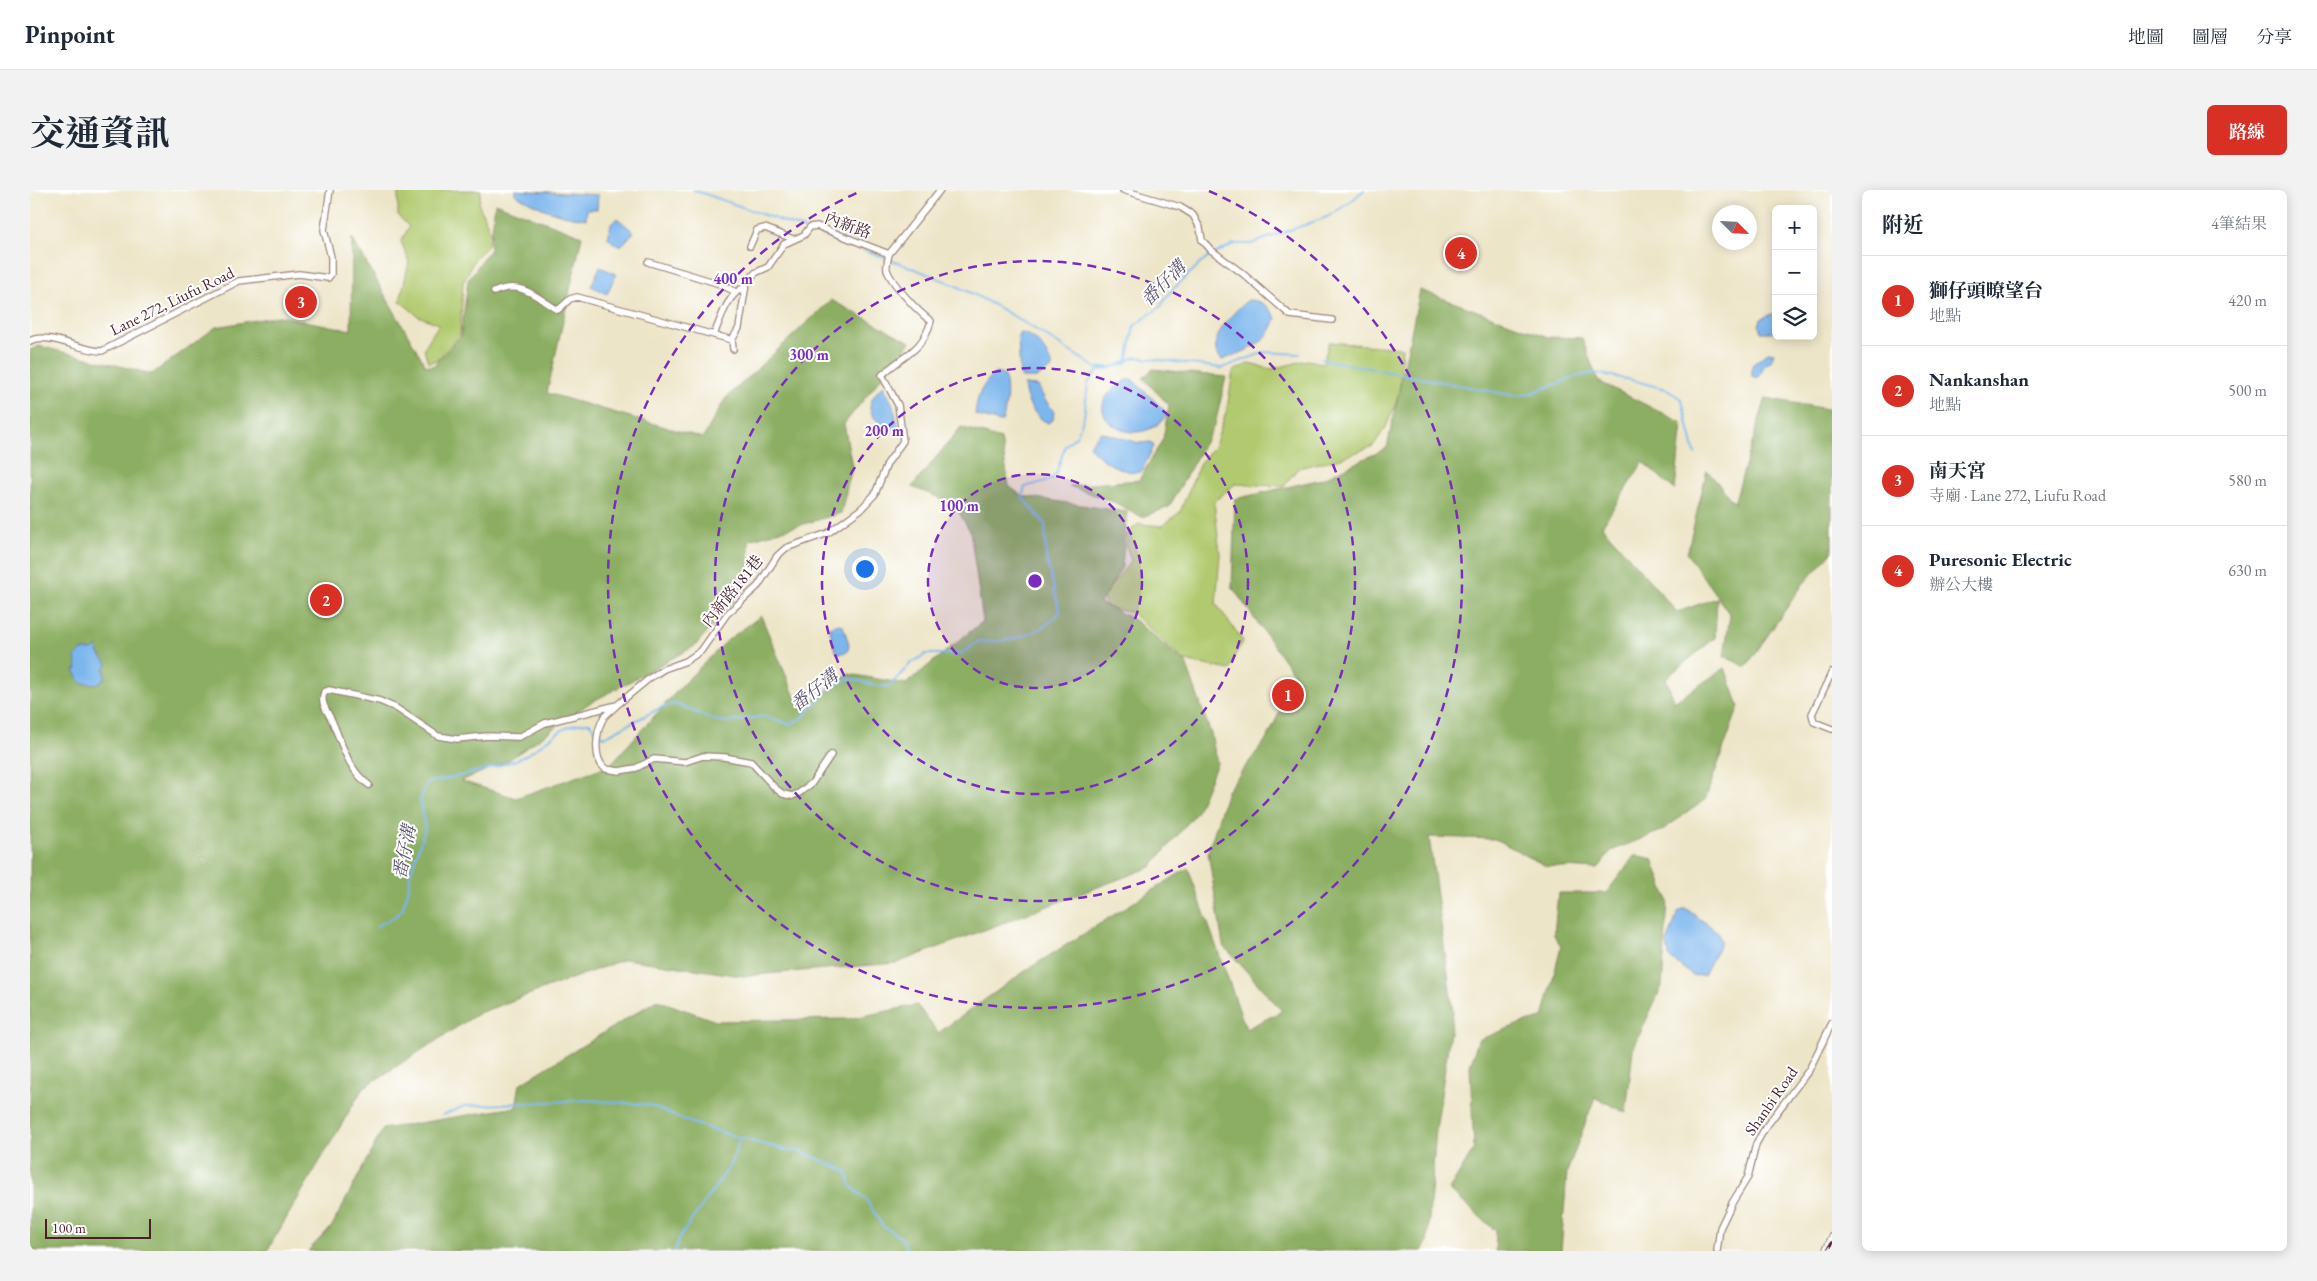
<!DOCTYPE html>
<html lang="zh-TW">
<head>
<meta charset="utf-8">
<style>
	body { margin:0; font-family:"EB Garamond","Noto Serif TC",serif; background:#f2f2f3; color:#1f2937 }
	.controls { position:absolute; right:15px; top:15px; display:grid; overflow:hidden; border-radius:8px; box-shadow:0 2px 12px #0003 }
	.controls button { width:45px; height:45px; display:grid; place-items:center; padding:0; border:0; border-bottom:1px solid #e0e1e3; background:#fff; color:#1f2937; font:25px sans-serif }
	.compass { position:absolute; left:1682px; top:15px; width:45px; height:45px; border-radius:50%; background:#fff; box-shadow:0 2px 12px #0003; rotate:114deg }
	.scale { position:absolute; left:15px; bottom:12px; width:106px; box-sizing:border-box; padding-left:5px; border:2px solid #4a1f2b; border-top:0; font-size:14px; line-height:18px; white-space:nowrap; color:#4a1f2b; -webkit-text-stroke:4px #fff; paint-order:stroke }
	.you { position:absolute; left:834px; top:378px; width:18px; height:18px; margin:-12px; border:4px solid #fff; border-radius:50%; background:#1a73e8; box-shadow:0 0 0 8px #1a73e833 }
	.badge { display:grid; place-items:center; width:32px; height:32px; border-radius:50%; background:#d93025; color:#fff; font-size:16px; font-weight:700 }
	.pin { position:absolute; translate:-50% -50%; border:2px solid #fff; box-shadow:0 1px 5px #0006 }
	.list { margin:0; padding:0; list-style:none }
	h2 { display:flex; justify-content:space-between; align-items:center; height:65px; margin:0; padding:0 20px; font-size:21px }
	h2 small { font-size:16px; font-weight:400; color:#747a83 }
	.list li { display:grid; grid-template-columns:32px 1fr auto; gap:15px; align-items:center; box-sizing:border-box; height:90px; padding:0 20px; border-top:1px solid #e0e1e3 }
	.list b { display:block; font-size:19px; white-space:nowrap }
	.list p { margin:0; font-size:16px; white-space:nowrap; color:#747a83 }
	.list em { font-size:16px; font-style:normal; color:#747a83 }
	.icon { flex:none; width:28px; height:28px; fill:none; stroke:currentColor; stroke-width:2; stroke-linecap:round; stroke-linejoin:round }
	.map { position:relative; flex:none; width:1802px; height:1061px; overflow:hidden; border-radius:8px }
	header { display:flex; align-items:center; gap:30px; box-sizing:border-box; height:70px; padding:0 25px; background:#fff; border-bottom:1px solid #e0e1e3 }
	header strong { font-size:24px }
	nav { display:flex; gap:28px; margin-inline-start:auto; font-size:18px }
	.intro { display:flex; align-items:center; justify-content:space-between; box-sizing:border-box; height:120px; padding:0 30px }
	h1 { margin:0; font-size:35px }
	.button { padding:12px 22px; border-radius:8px; background:#d93025; color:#fff; font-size:18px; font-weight:700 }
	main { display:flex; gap:30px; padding:0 30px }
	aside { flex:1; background:#fff; border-radius:8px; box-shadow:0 2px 12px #0003 }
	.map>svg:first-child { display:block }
	.green { fill:#b1ca6f; stroke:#7e744d }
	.forest { fill:#8cae62; stroke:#6b6646 }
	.water { fill:#7cb6ed; stroke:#636a8c }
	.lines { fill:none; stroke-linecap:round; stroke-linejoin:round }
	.stream { stroke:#7cb6ed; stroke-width:2 }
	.street-casing { stroke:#9c8279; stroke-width:8 }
	.street { stroke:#fff; stroke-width:5.5 }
	.rail-casing { stroke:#4a1f2b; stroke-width:4 }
	.rail { stroke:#fff; stroke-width:2; stroke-dasharray:5.5; stroke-linecap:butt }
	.ring { fill:none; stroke:#7b2cbf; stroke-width:2.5; stroke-dasharray:9 6 }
	.labels { text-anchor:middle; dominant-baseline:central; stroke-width:4; stroke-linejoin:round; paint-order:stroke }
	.street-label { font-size:16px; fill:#4a1f2b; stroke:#fff }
	.water-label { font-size:18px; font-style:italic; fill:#5c546f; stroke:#fff }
	.centre { fill:#7b2cbf; stroke:#fff; stroke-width:2.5 }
	.ring-label { font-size:15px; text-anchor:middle; font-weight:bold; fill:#7b2cbf; stroke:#fff; stroke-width:4; stroke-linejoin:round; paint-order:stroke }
</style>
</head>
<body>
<header>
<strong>Pinpoint</strong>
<nav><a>地圖</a><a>圖層</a><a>分享</a></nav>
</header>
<div class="intro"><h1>交通資訊</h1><a class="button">路線</a></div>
<main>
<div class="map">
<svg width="1802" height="1061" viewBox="0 0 1802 1061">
	<rect width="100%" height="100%" fill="#fff"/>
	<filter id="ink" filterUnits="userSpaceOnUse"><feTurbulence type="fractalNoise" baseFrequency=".02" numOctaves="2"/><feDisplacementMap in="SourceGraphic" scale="10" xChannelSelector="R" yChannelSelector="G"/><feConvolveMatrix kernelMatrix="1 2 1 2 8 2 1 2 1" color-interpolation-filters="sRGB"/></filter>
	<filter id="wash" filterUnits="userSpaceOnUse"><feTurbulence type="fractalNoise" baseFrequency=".0096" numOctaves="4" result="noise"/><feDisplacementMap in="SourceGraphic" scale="20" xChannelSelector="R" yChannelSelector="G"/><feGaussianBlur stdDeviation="1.12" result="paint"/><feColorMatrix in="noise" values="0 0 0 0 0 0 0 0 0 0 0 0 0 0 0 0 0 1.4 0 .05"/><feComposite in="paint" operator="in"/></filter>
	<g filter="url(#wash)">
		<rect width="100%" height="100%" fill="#ede5c7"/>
		<path class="green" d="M368 0H451L449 15 461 43 458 56 445 68 433 93 430 145 407 170 398 173 394 158 409 134 388 126 370 111 379 72 371 51 379 37 368 25Z
			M1299 152 1372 158 1369 205 1356 237 1343 256 1311 268 1268 278 1254 296 1205 294 1184 312 1190 364 1186 414 1213 451 1205 465 1200 480 1155 471 1102 423 1077 417 1072 407 1101 371 1096 356 1098 342 1109 334 1132 336 1150 322 1170 273 1185 256 1197 219 1203 181 1218 174 1242 179 1277 170 1293 173Z"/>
		<path class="forest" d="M465 13 552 46 517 203 673 248 695 209 801 110 880 152 814 234 822 277 811 323 719 350V393L665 456 558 514 479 570 431 591 486 608 580 575 655 492 699 449 731 426 770 519 819 484 876 494 953 431 940 341 923 313 882 297 931 237 971 249 979 296 992 306 1097 322 1092 377 1070 413 1103 429 1156 473 1181 544 1187 573 1166 623 1121 677 867 773 712 786 595 769 449 823 333 898 237 1061H0V160L9 156 122 184 186 137 249 126 321 140 322 48 396 176H403L431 146 438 90 460 59Z
			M1390 100 1518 147 1552 148 1568 191 1652 233 1645 300 1613 272 1572 336 1647 422 1687 408 1685 448 1636 488 1644 512 1695 478 1709 516 1675 610 1631 641 1581 661 1568 679 1516 676 1465 649 1399 647 1423 822 1406 940 1397 1053 1392 1061H278L302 1036 353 939 486 917 490 894 627 810 686 831 818 829 887 815 908 843 998 779 1158 678 1216 839 1252 821 1193 755 1178 662 1197 601 1238 547 1266 487 1202 397 1205 309 1292 289 1357 258Z
			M1123 179 1196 187 1185 234 1139 317 1112 327 1084 312 1039 296 1109 290 1133 249 1139 215 1113 188Z
			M1736 208 1802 220V362L1773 394 1716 477 1694 466 1700 425 1657 364 1677 280 1704 313Z
			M1605 665 1623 669 1638 711 1632 796 1603 859 1596 923 1565 907 1537 982 1531 1061H1465L1466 1041 1419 1000 1444 959 1440 876 1448 850 1492 833 1513 828 1531 757 1524 745 1528 703H1576Z"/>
		<path class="water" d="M485 0 568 5 567 19H557L556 29C529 26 508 18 485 4Z
			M587 28 604 42 592 55H586L578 48 581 34Z
			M570 77 586 84 577 104 561 96Z
			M1218 110C1231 110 1240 117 1246 128 1237 156 1217 160 1192 170 1172 153 1204 121 1218 110Z
			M1741 124H1746V142H1731L1729 136 1731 129Z
			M990 143C1007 144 1017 163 1023 177L1006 188H992L990 185 988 146Z
			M1738 162 1744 163 1741 171 1734 176 1729 187H1722V175Z
			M965 183 974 185C979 199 976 216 973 230L970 232 945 225C947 206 951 196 965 183Z
			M1102 189 1135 221 1136 226C1107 264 1047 226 1085 198 1091 194 1095 190 1102 189Z
			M853 195 863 215 869 239 863 240C839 229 831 217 853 195Z
			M994 195 1008 196 1015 210 1024 221 1023 230 1018 233C1003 226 996 211 994 195Z
			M1071 242 1109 253 1121 252 1124 256 1111 282C1095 285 1067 269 1059 255Z
			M809 434 813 436 819 454 818 461 809 464 806 462 799 437Z
			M68 456 67 461 77 474 74 479 75 488 68 494 51 493 44 480 47 479 45 467 52 460H62Z
			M1655 718 1688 742 1691 752 1674 785 1663 786 1639 767 1637 753 1648 722Z"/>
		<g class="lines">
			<path class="stream" d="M664 0 774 39
				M781 41C831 60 883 76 931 98 979 121 1022 150 1066 178L1078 177
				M1291 169 1486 206 1499 204 1548 186 1565 183 1602 190 1639 200 1652 210 1665 264
				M1090 174 1106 167 1192 178 1235 162 1270 164
				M570 545 574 547 632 517 646 514 684 530 698 532 734 526 759 534 772 528 796 501 819 488 848 496H860L880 474 896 464H931L949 451C976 454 1013 444 1030 422L1016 368 1015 334 992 307 995 297 1020 290 1026 284 1035 256 1047 245 1054 227 1058 193 1067 181 1097 173 1104 136 1130 117 1140 102 1175 69 1204 54H1221L1297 27 1319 13 1334 0
				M347 736 363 728 372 720 378 702 381 681 395 639 390 611 397 593C426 587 458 580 486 570 512 560 529 531 560 533L566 542
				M413 925 435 916 556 910 620 915 656 931 710 948 756 960 770 961 816 981 822 997 837 1011 852 1035 873 1049 877 1061
				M645 1061 649 1048 700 976 710 948"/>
		</g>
	</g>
	<g filter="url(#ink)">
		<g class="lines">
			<g class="street-casing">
				<path id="street" d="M1093 0 1150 17 1163 25 1170 38 1172 50 1181 60 1212 83 1260 125 1302 130
					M720 56 727 40 735 38 763 49
					M618 72 687 93 706 102
					M464 102C491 90 505 106 528 120L540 109 547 107 702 150
					M684 145C690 130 698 103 715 97
					M0 151C17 141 51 161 72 161L209 91 269 84 298 88 301 84V67L294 40 300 0
					M703 159 702 150 709 138 716 94 725 83 738 77 754 54 774 45 780 37 787 36 859 64 910 0
					M1802 482 1782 524 1784 532 1802 539
					M586 516C582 520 577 523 574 527 566 540 562 570 576 579L589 581 606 578 624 569 655 572 673 566 694 567 721 572 745 598 753 604 762 606 769 603 782 593 801 565
					M339 595C318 580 312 553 302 531 297 520 290 514 294 502L299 500 350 511 366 518 408 546 427 549 457 546 489 547 515 533 587 515 621 487 634 479 656 471 671 461 697 424 728 396 747 366 756 358 798 343 831 319 845 304 857 274 873 251 868 215 852 185C872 165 892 163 901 131 888 122 862 94 857 80 856 76 858 69 859 64
					M1687 1061 1690 1038 1702 1013 1718 987 1726 954 1735 938 1779 880 1802 833
					M1795 1061 1802 1047"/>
			</g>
			<use href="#street" class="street"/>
			<g class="rail-casing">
				<path id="rail" d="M1798 1061 1802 1053"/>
			</g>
			<use href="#rail" class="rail"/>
		</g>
	</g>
	<circle cx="1005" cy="391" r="107" fill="#7b2cbf" fill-opacity=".12"/>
	<g class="ring">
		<circle cx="1005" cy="391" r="107"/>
		<circle cx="1005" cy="391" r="213"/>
		<circle cx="1005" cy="391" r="320"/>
		<path d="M1179 1A427 427 0 1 1 831 1"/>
	</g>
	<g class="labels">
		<g class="street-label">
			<text transform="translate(818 35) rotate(20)">內新路</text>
			<text transform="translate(142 111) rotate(-26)">Lane 272, Liufu Road</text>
			<text transform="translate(702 401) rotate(-51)">內新路181巷</text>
			<text transform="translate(1741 911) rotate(-55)">Shanbi Road</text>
		</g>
		<g class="water-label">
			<text transform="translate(1133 93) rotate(-45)">番仔溝</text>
			<text transform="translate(784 500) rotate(-38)">番仔溝</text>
			<text transform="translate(374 662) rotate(-79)">番仔溝</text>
		</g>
	</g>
	<circle cx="1005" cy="391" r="8" class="centre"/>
	<g class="ring-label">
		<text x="703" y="94">400 m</text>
		<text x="779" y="170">300 m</text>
		<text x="854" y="246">200 m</text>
		<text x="929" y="321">100 m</text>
	</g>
</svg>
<div class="controls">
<button>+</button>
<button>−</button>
<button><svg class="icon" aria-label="layers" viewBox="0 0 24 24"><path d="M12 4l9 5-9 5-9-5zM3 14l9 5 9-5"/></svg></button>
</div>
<svg class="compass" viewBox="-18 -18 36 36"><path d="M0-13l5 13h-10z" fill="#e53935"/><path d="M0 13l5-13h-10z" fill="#747a83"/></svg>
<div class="scale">100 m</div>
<div class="you"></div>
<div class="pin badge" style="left:1258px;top:505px">1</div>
<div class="pin badge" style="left:296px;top:410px">2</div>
<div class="pin badge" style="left:271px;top:112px">3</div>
<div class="pin badge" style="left:1431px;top:63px">4</div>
</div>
<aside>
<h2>附近<small>4筆結果</small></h2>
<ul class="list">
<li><span class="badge">1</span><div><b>獅仔頭暸望台</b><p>地點</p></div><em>420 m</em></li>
<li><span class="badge">2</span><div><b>Nankanshan</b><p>地點</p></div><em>500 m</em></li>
<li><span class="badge">3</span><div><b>南天宮</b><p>寺廟 · Lane 272, Liufu Road</p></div><em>580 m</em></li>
<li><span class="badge">4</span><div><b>Puresonic Electric</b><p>辦公大樓</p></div><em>630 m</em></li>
</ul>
</aside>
</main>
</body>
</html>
